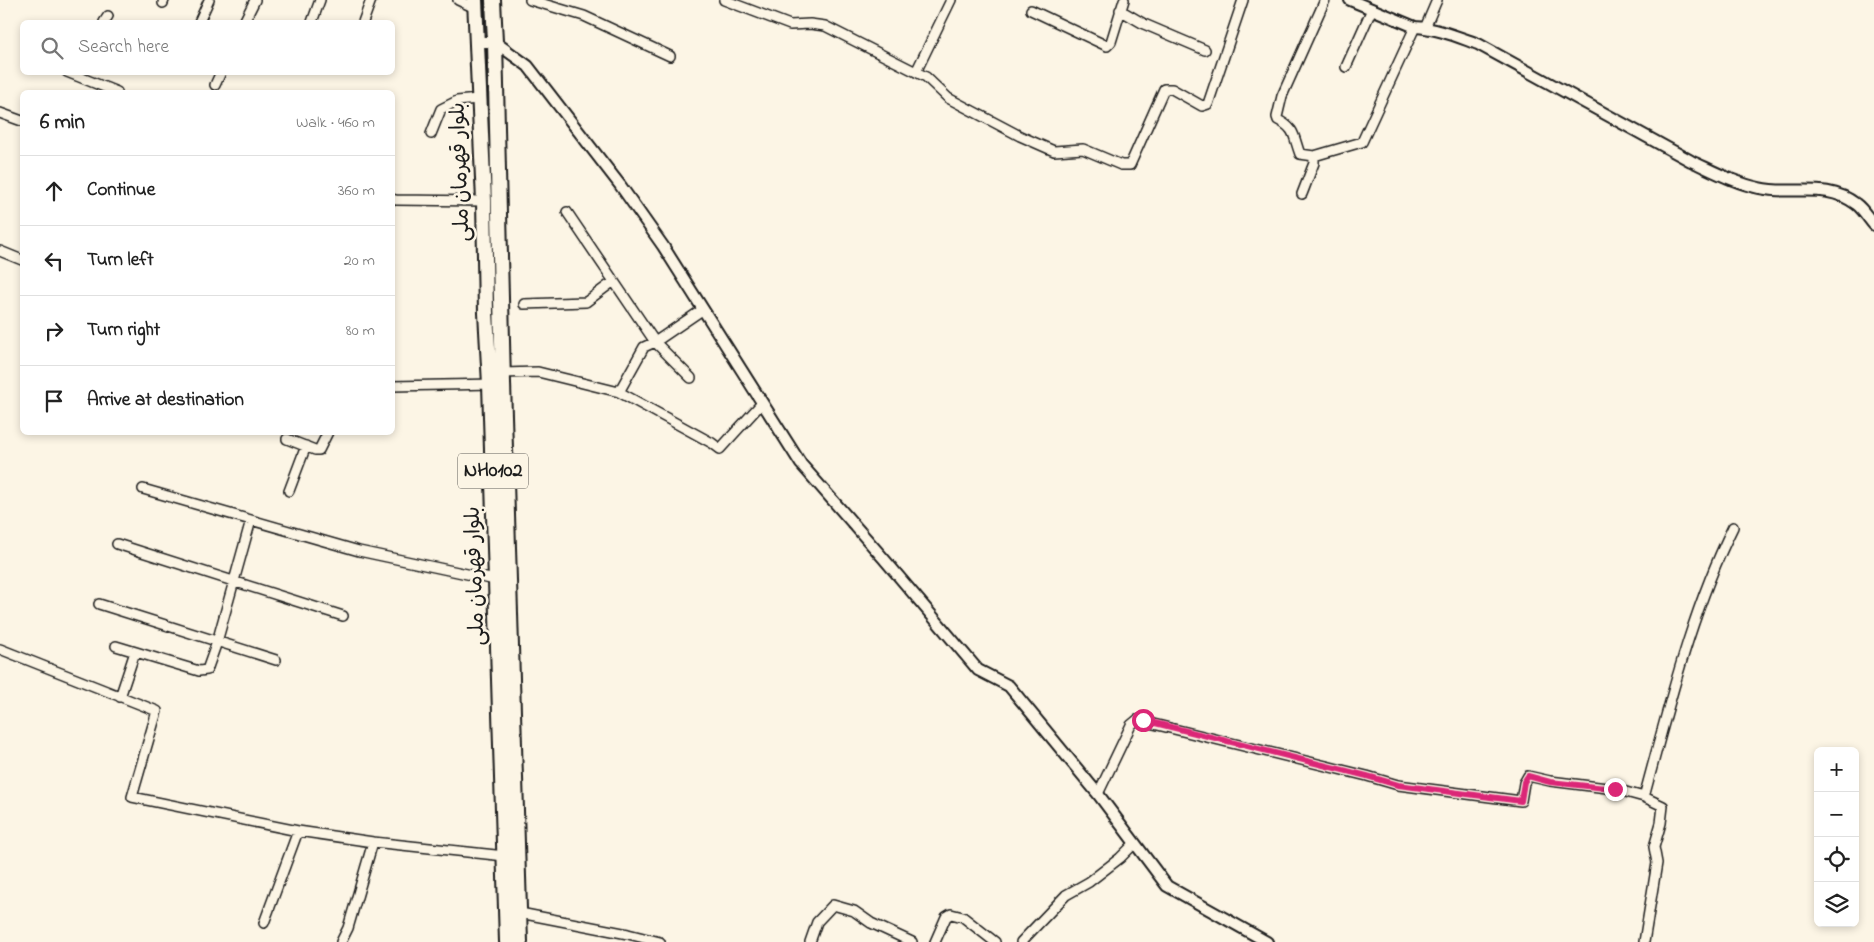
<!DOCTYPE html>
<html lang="en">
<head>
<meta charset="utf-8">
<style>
	body { margin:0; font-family:"Indie Flower","Playpen Sans Arabic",sans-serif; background:#f6f6f6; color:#222 }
	.controls { position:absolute; right:15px; bottom:15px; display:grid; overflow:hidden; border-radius:8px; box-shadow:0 2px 8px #0003 }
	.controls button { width:45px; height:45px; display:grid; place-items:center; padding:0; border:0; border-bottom:1px solid #e0e0e0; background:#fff; color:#222; font:25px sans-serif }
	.stop { position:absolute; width:15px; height:15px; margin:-11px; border:4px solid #db2777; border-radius:50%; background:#fff }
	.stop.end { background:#db2777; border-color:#fff; box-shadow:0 1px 5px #0008 }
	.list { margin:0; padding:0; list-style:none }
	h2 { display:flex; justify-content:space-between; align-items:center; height:65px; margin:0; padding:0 20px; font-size:21px }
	h2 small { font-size:16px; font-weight:400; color:#767676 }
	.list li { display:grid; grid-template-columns:32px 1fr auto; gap:15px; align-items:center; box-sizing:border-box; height:70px; padding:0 20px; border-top:1px solid #e0e0e0 }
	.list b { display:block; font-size:19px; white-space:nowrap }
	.list em { font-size:16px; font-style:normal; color:#767676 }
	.icon { flex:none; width:28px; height:28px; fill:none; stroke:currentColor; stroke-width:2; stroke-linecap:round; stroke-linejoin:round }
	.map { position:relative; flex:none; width:1874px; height:942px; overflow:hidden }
	.search { position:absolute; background:#fff; box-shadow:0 2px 8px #0003; left:20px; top:20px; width:375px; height:55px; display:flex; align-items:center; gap:12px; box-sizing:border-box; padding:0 18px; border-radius:8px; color:#767676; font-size:19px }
	.panel { position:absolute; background:#fff; box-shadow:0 2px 8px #0003; left:20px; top:90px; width:375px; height:345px; border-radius:8px }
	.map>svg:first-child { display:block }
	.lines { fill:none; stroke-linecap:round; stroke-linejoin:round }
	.minor-casing { stroke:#1c1c1c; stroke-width:12 }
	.tertiary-casing { stroke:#1c1c1c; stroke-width:14 }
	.trunk-casing { stroke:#1c1c1c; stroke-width:18 }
	.minor { stroke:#fcf5e5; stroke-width:9 }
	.tertiary { stroke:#fcf5e5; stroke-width:10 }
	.trunk { stroke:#fcf5e5; stroke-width:14 }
	.route { stroke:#db2777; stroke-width:6 }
	.labels { text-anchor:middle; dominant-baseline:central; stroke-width:5; stroke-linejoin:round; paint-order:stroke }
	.shield { fill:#fcf5e5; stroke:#5f5d58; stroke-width:1 }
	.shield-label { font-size:20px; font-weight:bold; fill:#1c1c1c }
	.street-label { font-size:21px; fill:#1c1c1c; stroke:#fcf5e5 }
</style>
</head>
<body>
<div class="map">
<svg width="1874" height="942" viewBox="0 0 1874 942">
	<rect width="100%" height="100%" fill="#fcf5e5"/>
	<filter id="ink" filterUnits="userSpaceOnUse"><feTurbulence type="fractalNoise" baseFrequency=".02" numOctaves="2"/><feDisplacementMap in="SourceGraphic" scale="10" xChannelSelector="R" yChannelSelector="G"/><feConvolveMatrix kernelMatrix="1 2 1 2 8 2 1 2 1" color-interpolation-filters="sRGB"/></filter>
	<g filter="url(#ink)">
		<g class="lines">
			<g class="minor-casing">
				<path id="minor" d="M458 0 475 8
					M530 0 584 16 670 56
					M724 0 790 25 810 24 825 26 926 77 948 98 1020 136 1054 151 1083 149 1121 165H1130L1164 89H1172L1202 106 1208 104 1243 0
					M163 3 164 0
					M1031 10 1107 46 1111 42 1124 0
					M1120 10 1144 24 1205 50
					M104 22 108 16
					M199 22 209 0
					M244 22 255 0
					M312 22 320 0
					M363 22 371 0
					M1425 28 1437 0
					M1346 67 1372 9
					M67 72 117 92
					M916 72 951 0
					M215 85 221 72
					M0 113 22 121
					M431 134 441 109 457 101 478 99
					M1314 156 1300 154C1293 136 1296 129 1278 120L1277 117 1282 96 1325 0
					M1302 194 1314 163V156L1362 142 1415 27
					M392 199 396 200 484 201
					M567 212 655 342 691 378
					M0 251 22 260
					M524 304 586 302 614 281
					M503 373 538 372 619 392 712 443 720 449 762 403
					M392 386 495 384
					M619 392 644 347 655 342 702 310
					M287 439 315 450H319L328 432
					M143 489 359 551 500 581
					M289 491 306 446
					M117 544 343 616
					M99 604 276 660
					M116 646 199 671 207 670 217 642 251 520
					M0 649 157 711 132 797 298 831 373 842 505 856
					M120 697 135 652
					M1098 794 1131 725 1137 720 1367 776 1398 785 1521 801 1524 783 1528 776 1550 781 1615 789 1644 797
					M520 913 628 934 660 942
					M264 923 298 831
					M341 942 348 928 373 842
					M810 942 817 922 833 905 854 911 871 923 912 942
					M935 942 946 917 951 914 963 917 995 942
					M1021 942 1066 895 1089 882 1120 858 1135 843
					M1644 942 1657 863 1654 847 1661 823 1663 806 1644 797C1669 706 1691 612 1733 527"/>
			</g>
			<g class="tertiary-casing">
				<path id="tertiary" d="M1350 0 1415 27C1437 28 1458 37 1478 44L1691 161C1713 171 1735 183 1759 188 1793 196 1826 181 1856 204 1863 209 1868 218 1874 225
					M477 42H495L528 66 620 185 663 246 801 464 884 559 978 670 1009 686 1098 794 1167 886 1267 942"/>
			</g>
			<g class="trunk-casing">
				<path id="trunk" d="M475 0 484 201 486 313 490 384 507 942
					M493 0 495 42 503 383 520 942"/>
			</g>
			<use href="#minor" class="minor"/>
			<use href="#tertiary" class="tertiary"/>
			<use href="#trunk" class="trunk"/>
		</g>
	</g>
	<g class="lines" filter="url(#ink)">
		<path class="route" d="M1143 720 1367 776 1398 785 1521 801 1524 782 1528 776 1550 782 1615 789"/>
	</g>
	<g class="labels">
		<rect class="shield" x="458" y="453.5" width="70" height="35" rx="4"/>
		<g class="shield-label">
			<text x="493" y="471">NH0102</text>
		</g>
		<g class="street-label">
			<text transform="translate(461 172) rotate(-92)">بلوار قهرمان ملی</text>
			<text transform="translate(476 576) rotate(-92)">بلوار قهرمان ملی</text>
		</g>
	</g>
</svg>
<div class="controls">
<button>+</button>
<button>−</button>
<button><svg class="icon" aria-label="locate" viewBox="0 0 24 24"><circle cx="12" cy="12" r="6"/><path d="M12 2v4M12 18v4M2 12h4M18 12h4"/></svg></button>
<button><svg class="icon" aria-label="layers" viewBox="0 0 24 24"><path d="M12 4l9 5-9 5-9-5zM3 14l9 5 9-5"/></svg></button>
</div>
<div class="stop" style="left:1143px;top:720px"></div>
<div class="stop end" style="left:1615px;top:789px"></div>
<div class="search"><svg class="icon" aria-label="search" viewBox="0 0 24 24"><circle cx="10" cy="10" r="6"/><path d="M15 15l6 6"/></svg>Search here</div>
<section class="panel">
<h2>6 min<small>Walk · 460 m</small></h2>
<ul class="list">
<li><svg class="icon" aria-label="ahead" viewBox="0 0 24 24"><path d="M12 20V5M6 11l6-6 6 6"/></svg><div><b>Continue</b></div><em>360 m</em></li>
<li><svg class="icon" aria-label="left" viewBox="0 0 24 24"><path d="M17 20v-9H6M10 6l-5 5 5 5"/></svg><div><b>Turn left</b></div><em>20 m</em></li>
<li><svg class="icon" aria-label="right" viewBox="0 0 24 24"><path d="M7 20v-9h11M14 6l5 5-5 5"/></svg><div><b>Turn right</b></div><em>80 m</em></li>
<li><svg class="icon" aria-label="arrive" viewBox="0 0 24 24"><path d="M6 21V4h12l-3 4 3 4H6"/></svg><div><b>Arrive at destination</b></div></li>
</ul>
</section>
</div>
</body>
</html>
